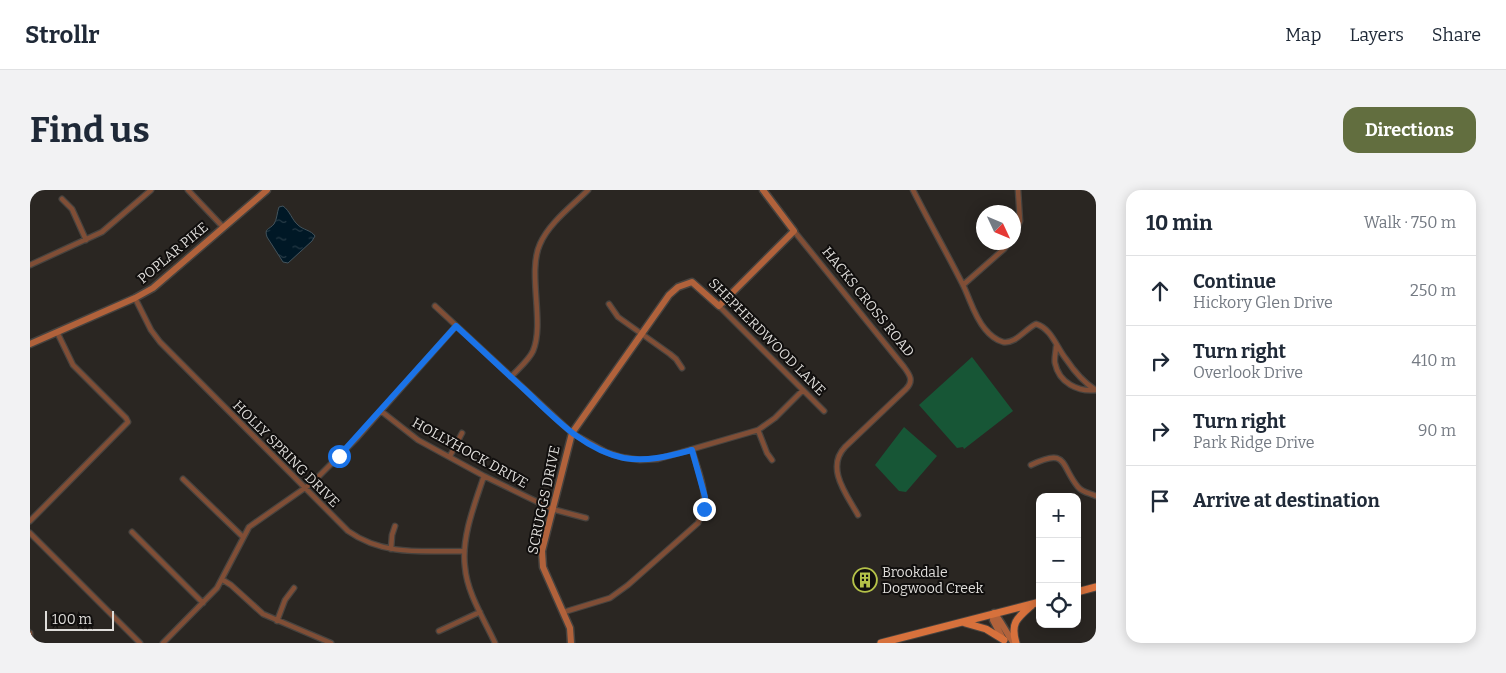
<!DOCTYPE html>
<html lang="en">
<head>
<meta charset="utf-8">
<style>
	body { margin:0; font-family:Bitter,serif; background:#f2f2f3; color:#1f2937 }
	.controls { position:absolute; right:15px; bottom:15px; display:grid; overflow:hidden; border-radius:10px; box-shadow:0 2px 12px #0003 }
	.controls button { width:45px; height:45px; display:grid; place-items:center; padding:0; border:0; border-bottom:1px solid #e0e1e3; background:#fff; color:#1f2937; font:25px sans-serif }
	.compass { position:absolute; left:946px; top:15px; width:45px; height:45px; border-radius:50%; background:#fff; box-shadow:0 2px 12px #0003; rotate:134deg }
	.scale { position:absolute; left:15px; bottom:12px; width:69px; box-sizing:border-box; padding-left:5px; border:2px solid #dfddda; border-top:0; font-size:14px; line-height:18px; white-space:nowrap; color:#dfddda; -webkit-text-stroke:4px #110f0e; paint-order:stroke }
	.stop { position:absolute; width:15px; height:15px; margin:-11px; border:4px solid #1a73e8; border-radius:50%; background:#fff }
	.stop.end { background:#1a73e8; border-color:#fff; box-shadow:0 1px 5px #0008 }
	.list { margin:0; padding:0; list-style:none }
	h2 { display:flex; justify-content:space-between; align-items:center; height:65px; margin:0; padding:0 20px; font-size:21px }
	h2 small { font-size:16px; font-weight:400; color:#747a83 }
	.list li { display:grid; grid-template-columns:32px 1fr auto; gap:15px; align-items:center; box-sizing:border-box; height:70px; padding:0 20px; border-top:1px solid #e0e1e3 }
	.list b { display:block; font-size:19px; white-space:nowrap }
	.list p { margin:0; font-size:16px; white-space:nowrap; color:#747a83 }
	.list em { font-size:16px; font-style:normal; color:#747a83 }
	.icon { flex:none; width:28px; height:28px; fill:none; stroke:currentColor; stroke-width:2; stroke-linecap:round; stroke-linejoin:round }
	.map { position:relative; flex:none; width:1066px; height:453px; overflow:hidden; border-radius:15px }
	header { display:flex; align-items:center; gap:30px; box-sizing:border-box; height:70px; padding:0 25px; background:#fff; border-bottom:1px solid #e0e1e3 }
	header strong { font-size:24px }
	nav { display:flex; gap:28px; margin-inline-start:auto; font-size:18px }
	.intro { display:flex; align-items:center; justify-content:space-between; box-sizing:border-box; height:120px; padding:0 30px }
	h1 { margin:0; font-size:35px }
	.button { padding:12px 22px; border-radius:15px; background:#626e3f; color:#fff; font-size:18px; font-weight:700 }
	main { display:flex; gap:30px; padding:0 30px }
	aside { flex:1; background:#fff; border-radius:15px; box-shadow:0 2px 12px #0003 }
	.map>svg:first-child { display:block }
	.grass { fill:#175636 }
	.water { fill:url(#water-ripples); stroke:#43535c }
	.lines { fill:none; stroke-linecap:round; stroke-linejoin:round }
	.street-casing { stroke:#47433f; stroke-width:7 }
	.secondary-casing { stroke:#47433f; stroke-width:9 }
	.primary-casing { stroke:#47433f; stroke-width:9 }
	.street { stroke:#804e36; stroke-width:4.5 }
	.secondary { stroke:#b1623b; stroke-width:6 }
	.primary { stroke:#d7713c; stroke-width:7 }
	.route { stroke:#1a73e8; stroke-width:6 }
	.labels { text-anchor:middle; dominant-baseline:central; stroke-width:4; stroke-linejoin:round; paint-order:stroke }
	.street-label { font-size:14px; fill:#dfddda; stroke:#110f0e }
	.poi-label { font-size:14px; fill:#dfddda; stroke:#110f0e; text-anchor:start }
</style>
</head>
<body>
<header>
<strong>Strollr</strong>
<nav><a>Map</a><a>Layers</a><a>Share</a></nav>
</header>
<div class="intro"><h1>Find us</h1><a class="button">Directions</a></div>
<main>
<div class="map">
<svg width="1066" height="453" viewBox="0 0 1066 453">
	<defs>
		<pattern id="water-ripples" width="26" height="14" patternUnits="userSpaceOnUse" patternTransform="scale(1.25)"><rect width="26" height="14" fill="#001826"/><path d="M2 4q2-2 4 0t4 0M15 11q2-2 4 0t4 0" fill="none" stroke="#253945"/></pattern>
	</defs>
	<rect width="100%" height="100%" fill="#2a2622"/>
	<path class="grass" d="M942 167 983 221 934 259 933 257 927 258 889 215Z
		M874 237 907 266 876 302 869 301 845 275Z"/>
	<path class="water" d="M253 16C260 21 262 30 268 35 273 40 281 40 285 46L282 51 258 73 253 72 237 47C234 38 239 40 244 34 247 30 247 22 249 17Z"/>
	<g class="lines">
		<g class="street-casing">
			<path id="street" d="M158 0 193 37
				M883 0C899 32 917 63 933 95 940 109 944 126 955 139 959 144 966 150 973 152 986 154 995 139 1006 134 1021 138 1027 158 1036 169 1044 181 1054 193 1066 200
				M32 9 42 19 56 50
				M764 41 874 177C880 185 884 191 876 199L815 257C795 278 817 305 828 325
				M984 47 990 31 988 0
				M0 75 72 42 121 0
				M933 95 974 59 980 52
				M105 108 121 140 130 152 318 341C353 366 393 361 434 361
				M579 114 588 127 640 164 646 169 652 178
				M405 116 542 243 576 262 591 267 610 270 628 269 728 240 745 228 773 200
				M689 116 794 221
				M1026 157C1026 162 1024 168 1025 173 1029 193 1048 202 1066 200
				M481 187C488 179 499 170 503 161 515 133 497 82 510 54 519 33 542 16 558 0
				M351 221 388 250 454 286 522 319 556 328
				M728 240 737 263 742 270
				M420 266 432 243
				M1001 275C1038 257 1030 275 1048 297 1053 303 1060 303 1066 306
				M454 286C445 313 431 348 435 377 437 403 454 429 465 453
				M153 289 213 347
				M0 331 98 232 96 228 43 175 27 142
				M102 342 173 413
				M0 343 110 453
				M361 359 362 345 365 336
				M193 390 201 395 233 424 301 453
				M534 422 580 408 598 395 668 333C681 306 670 287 662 260
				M247 431 255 410 264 398
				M409 441 450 422
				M0 452V443
				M133 453 187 398 219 337 282 293 327 248 426 136"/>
		</g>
		<g class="secondary-casing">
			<path id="secondary" d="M0 154 105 108 123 98 237 0
				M964 423C972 432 976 443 984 453
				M964 423 963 430 973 449
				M541 453 540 438 513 377 512 361 542 243 639 105 648 97 662 92 689 116 764 41 733 0"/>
		</g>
		<g class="primary-casing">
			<path id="primary" d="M1047 402 1066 397
				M935 433 956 439 974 450
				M851 453 1010 412
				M986 453C980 433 987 428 1002 415"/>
		</g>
		<use href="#street" class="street"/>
		<use href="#secondary" class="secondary"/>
		<use href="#primary" class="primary"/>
	</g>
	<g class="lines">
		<path class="route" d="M309 266 426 136C449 157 471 178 494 199 523 226 553 260 594 268 618 272 639 266 662 260L675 307 674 319"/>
	</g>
	<defs>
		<g id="building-ring" transform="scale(1.25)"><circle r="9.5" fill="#110f0e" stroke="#b5c249" stroke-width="1.5"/><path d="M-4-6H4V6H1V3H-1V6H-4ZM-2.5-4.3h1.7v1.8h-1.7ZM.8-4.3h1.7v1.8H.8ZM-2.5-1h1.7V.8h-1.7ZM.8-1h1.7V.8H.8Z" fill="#b5c249"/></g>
	</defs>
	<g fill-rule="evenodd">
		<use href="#building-ring" x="835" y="390"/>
	</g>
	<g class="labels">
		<g class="street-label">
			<text transform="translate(143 63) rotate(-40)">POPLAR PIKE</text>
			<text transform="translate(838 112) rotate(51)">HACKS CROSS ROAD</text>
			<text transform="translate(737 147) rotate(45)">SHEPHERDWOOD LANE</text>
			<text transform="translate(440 263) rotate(29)">HOLLYHOCK DRIVE</text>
			<text transform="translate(256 264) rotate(45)">HOLLY SPRING DRIVE</text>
			<text transform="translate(514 310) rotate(-78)">SCRUGGS DRIVE</text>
		</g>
		<g class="poi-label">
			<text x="852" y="382">Brookdale<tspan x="852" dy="16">Dogwood Creek</tspan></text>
		</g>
	</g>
</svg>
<div class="controls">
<button>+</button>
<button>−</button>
<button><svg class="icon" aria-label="locate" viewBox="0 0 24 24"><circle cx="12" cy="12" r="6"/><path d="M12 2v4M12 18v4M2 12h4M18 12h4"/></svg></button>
</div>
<svg class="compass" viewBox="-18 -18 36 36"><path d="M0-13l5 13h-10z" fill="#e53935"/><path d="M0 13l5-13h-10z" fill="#747a83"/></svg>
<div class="scale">100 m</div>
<div class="stop" style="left:309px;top:266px"></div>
<div class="stop end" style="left:674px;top:319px"></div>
</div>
<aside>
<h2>10 min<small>Walk · 750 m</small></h2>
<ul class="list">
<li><svg class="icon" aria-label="ahead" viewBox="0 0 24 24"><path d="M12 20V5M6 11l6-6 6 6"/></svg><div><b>Continue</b><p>Hickory Glen Drive</p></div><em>250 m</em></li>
<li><svg class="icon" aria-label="right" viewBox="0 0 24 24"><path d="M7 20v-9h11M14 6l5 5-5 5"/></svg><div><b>Turn right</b><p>Overlook Drive</p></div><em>410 m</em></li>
<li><svg class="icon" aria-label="right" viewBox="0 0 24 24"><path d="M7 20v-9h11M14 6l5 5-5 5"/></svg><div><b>Turn right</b><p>Park Ridge Drive</p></div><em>90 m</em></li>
<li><svg class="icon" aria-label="arrive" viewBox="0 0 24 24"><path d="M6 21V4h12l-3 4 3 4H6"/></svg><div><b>Arrive at destination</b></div></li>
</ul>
</aside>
</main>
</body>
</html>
